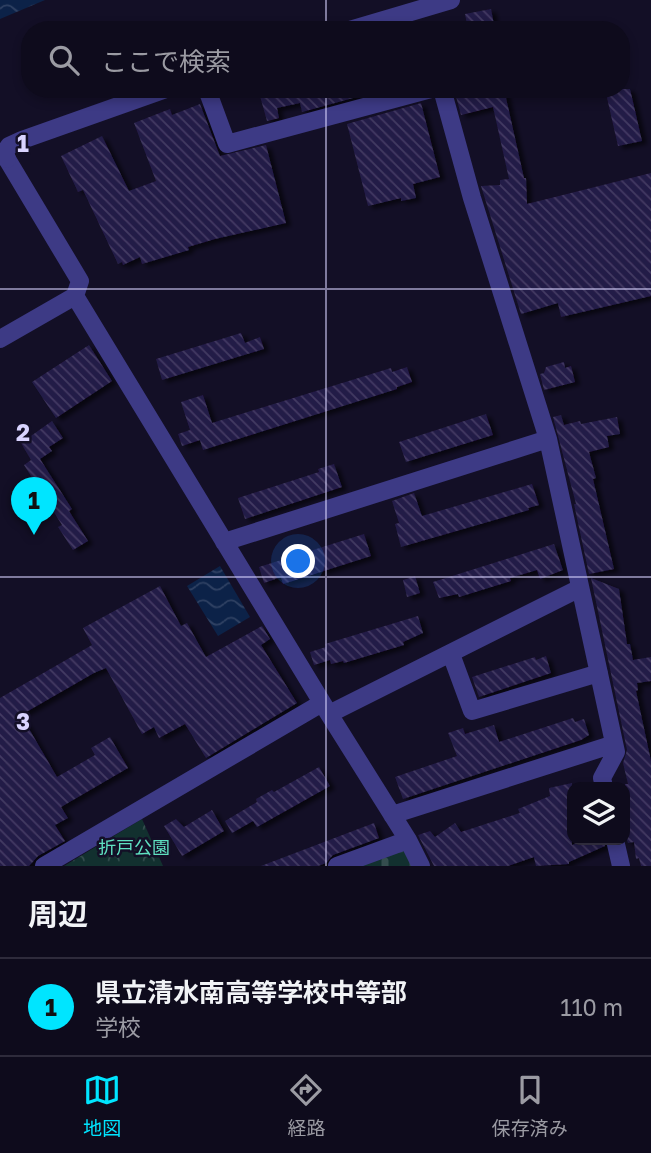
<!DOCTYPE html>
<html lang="ja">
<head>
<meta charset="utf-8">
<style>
	body { margin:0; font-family:"Golos Text","Noto Sans JP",sans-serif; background:#1c1929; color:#f1f3f6 }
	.controls { position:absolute; right:21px; bottom:21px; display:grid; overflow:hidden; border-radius:14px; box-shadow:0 4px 10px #0003 }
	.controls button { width:63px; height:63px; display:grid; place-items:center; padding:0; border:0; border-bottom:2px solid #2e2b3b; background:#0e0b1c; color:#f1f3f6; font:35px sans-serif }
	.you { position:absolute; left:299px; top:562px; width:24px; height:24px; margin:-18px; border:5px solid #fff; border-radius:50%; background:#1a73e8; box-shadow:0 0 0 10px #1a73e833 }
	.badge { display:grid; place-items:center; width:46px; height:46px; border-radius:50%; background:#00e5ff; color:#111; font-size:23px; font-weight:700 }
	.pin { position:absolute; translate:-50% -58px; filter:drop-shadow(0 2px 4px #0008) }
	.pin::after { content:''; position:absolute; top:37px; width:24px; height:21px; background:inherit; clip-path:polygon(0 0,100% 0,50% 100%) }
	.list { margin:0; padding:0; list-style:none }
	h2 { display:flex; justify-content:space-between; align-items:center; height:91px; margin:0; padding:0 28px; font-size:30px }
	h2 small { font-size:23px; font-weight:400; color:#9b9ba3 }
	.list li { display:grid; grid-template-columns:46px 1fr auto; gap:21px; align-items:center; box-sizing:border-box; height:98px; padding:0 28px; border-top:2px solid #2e2b3b }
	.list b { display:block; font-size:26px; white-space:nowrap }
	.list p { margin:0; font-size:23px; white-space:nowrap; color:#9b9ba3 }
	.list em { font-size:23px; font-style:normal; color:#9b9ba3 }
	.icon { flex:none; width:38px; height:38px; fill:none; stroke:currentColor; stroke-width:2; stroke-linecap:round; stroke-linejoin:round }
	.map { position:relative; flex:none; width:651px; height:866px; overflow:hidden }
	.search { position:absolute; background:#0e0b1c; box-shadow:0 4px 10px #0003; left:21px; right:21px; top:21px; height:77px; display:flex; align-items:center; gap:18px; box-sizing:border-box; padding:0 24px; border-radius:28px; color:#9b9ba3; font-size:26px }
	.sheet { height:189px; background:#0e0b1c }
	nav { display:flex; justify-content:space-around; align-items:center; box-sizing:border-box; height:98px; border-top:2px solid #2e2b3b; background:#0e0b1c; font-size:19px; color:#9b9ba3 }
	nav a { display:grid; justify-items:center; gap:4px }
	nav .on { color:#00e5ff }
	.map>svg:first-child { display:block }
	.cemetery { fill:url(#cemetery-stones) }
	.park { fill:url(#park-crowns) }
	.water { fill:url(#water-waves) }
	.building { fill:url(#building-back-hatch); filter:url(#shadow) }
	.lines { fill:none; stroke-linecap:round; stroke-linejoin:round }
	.minor { stroke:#3d3a85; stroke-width:18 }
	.tertiary { stroke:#3d3a85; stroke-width:18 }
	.grid { fill:none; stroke:#d9d4ff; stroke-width:2; stroke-opacity:0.55 }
	.labels { text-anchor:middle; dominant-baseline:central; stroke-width:5; stroke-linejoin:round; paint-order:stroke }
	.park-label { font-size:18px; fill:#5fe0c0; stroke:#130f26 }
	.grid-label { font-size:23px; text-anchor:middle; font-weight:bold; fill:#d9d4ff; stroke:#130f26; stroke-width:5; stroke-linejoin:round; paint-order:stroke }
</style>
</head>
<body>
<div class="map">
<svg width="651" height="866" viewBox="0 0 651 866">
	<defs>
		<pattern id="cemetery-stones" width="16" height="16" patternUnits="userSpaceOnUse" patternTransform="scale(1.75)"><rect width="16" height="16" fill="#12302f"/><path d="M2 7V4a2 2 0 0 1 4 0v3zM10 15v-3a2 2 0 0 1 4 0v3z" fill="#344d4e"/></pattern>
		<pattern id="park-crowns" width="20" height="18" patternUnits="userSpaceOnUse" patternTransform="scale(1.75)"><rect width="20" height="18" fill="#12302f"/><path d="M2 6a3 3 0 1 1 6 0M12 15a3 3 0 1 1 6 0" fill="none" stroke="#344d4e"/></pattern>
		<pattern id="water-waves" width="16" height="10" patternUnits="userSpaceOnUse" patternTransform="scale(1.75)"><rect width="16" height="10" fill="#0c2248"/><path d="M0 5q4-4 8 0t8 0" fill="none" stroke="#2f4163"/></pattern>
		<pattern id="building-back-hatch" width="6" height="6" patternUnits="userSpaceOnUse" patternTransform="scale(1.75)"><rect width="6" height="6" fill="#241b47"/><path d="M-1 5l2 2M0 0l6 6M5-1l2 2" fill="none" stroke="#433b63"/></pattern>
		<filter id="shadow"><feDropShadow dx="5" dy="3" stdDeviation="2" flood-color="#0009"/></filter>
	</defs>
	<rect width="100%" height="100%" fill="#130f26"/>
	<path class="cemetery" d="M404 849 413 866H357Z"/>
	<path class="park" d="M142 819 163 866H64Z"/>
	<path class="water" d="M0 0H45L0 19Z
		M220 566 250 617 218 636 187 586Z"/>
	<path class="building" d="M491 9 495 30H468L465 14Z
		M258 89H271L274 97 305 89H386L302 112 300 103 277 108 279 118 267 121Z
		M454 89H504L524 178H526L527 204 651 173V296L561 317 558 303 521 314 481 186 500 185V180L509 179 493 107 461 115Z
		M605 89H630L642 141 618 146Z
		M421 103 440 177 413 184 416 198 401 201V198L368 206 347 124Z
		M200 104 220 156 266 145 286 223 215 239 188 247 189 250 142 264 140 257 123 265 122 262 118 264 83 190 78 192 61 156 102 136 129 191 156 181 134 123 170 109 172 115Z
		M241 333 245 343 260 337 264 349 162 380 156 359Z
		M89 345 112 381 56 418 32 382Z
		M564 362 565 368 571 366 575 382 544 390 540 374 544 373 546 367Z
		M407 367 412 382 397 387V389L203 450 200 440 182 446 178 434 190 430 181 402 203 395 212 423 391 368 392 372Z
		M486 414 493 435 406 462 399 442Z
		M561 415 564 425 580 421 581 424 617 417 620 434 607 436 609 447 589 452 596 478 593 479 614 569 589 574 574 504H576L553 417Z
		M52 421 63 438 49 447 52 451 40 459 72 509 69 511 88 541 73 550 58 527 62 525 24 465 31 460 21 443Z
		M334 464 342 487 245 519 238 498 319 472 318 469Z
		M532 484 539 505 528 508 529 510 401 547 395 524 399 523 392 501 414 493 422 516Z
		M364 534 371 556 283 584 281 577 264 583 259 567Z
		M554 544 563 570 540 579 537 570 510 578 511 581 459 597 458 594 439 598 433 582Z
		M415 576 420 593 407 597 403 580Z
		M591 578 619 589 627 644H630L633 660 651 657V681L637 683 638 690 636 691 651 761V866H641L639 858 636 859 634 842 628 843 625 835V784H628L623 763 627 750Z
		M160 586 181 626 187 623 206 657 262 626 270 639 261 645 297 703 206 758 185 724 159 738 154 727 142 734 106 668 94 673 21 715 57 777 95 755 91 748 110 737 128 768 61 807 68 818 55 825 65 841 38 856 29 866H0V698L92 645 83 628Z
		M418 616 423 633 403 642 404 645 344 663 343 661 331 664 330 660 314 665 310 652 326 647 325 644Z
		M546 656 551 673 479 697 472 677 535 657 536 660Z
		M573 718 575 722 584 719 589 735 581 740 403 799 395 777 457 756 448 733 463 728 465 734 494 725 499 742Z
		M319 767 330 786 257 827 253 821 232 833 225 821 257 802 256 799 272 790 274 792Z
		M572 783V845L587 840H604L605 846 569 862V864L536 866 534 857 508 866H434L418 835 430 831 435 837 455 823 461 832 520 813 518 809 550 796 549 788Z
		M212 810 224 831 182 856 164 826 176 819 184 827Z
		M374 823 379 838 333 855 326 863 318 866H261Z"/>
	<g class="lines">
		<path class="minor" d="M442 89 472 198 548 439 616 752 602 778 604 787
			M209 95 227 144 431 89
			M7 159 80 281 75 296
			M0 339 75 296 329 714 408 840 421 866
			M224 542 548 439
			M451 654 472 711 599 673
			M329 714 580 588
			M392 815 614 744
			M615 840 621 866
			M44 866 322 703
			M337 866 408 840"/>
		<path class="tertiary" d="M350 30 451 0
			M7 159 5 152 9 146 22 140 166 89"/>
	</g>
	<path class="grid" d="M326 0V30M326 89V866M0 289H651M0 577H651"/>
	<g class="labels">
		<g class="park-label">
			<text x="134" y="847">折戸公園</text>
		</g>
	</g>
	<g class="grid-label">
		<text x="23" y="152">1</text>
		<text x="23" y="441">2</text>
		<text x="23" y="730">3</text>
	</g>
</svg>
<div class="controls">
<button><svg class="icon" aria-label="layers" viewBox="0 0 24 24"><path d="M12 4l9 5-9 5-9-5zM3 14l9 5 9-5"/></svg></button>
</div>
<div class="you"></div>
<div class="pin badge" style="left:34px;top:535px">1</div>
<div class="search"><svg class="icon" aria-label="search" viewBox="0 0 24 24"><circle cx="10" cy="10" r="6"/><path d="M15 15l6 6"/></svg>ここで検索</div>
</div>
<section class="sheet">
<h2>周辺<small></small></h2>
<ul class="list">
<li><span class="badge">1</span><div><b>県立清水南高等学校中等部</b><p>学校</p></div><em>110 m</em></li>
</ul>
</section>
<nav>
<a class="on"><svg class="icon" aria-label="map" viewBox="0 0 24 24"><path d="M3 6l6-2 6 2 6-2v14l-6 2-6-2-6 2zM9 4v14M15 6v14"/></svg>地図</a>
<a><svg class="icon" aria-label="directions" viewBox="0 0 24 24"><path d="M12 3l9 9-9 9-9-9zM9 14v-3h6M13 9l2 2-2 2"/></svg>経路</a>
<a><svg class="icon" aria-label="saved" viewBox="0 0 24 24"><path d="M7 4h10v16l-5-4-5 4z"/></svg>保存済み</a>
</nav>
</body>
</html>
